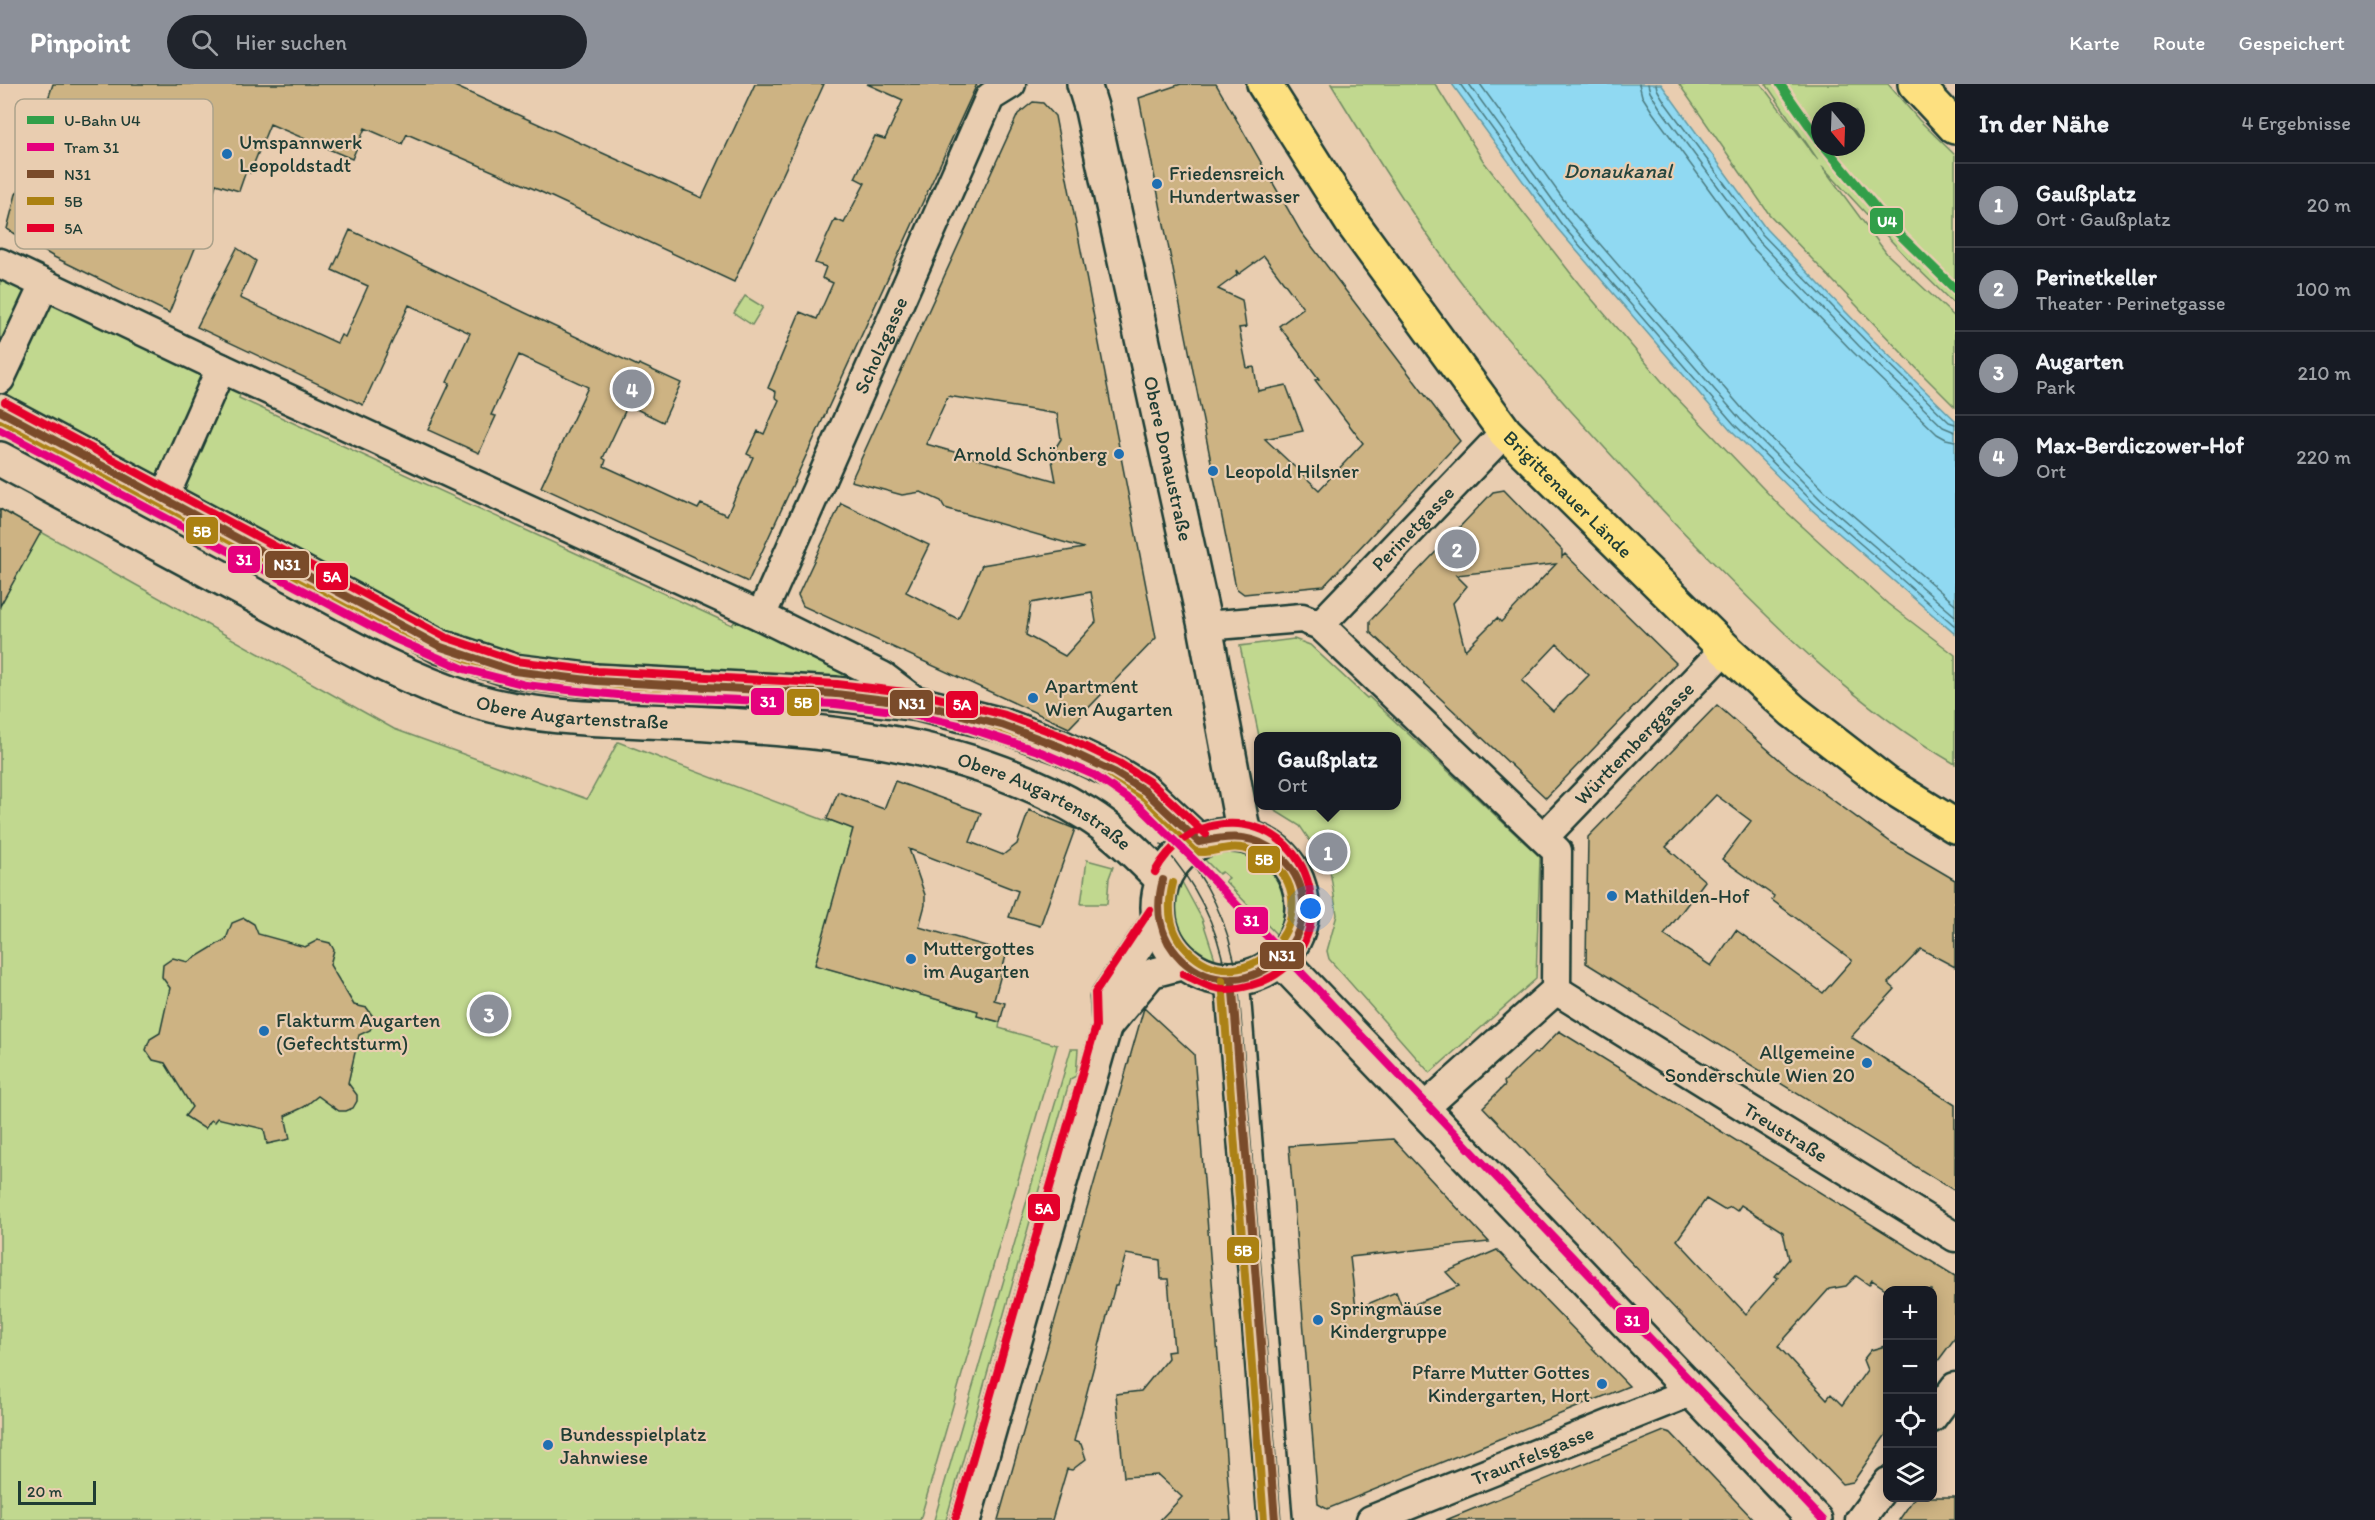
<!DOCTYPE html>
<html lang="de">
<head>
<meta charset="utf-8">
<style>
	body { margin:0; font-family:Itim,sans-serif; background:#20242c; color:#f1f3f6 }
	.controls { position:absolute; right:18px; bottom:18px; display:grid; overflow:hidden; border-radius:12px; box-shadow:0 3px 15px #0003 }
	.controls button { width:54px; height:54px; display:grid; place-items:center; padding:0; border:0; border-bottom:2px solid #363941; background:#171b24; color:#f1f3f6; font:30px sans-serif }
	.compass { position:absolute; left:1811px; top:18px; width:54px; height:54px; border-radius:50%; background:#171b24; box-shadow:0 3px 15px #0003; rotate:161deg }
	.scale { position:absolute; left:18px; bottom:15px; width:78px; box-sizing:border-box; padding-left:6px; border:3px solid #1f3d34; border-top:0; font-size:16px; line-height:21px; white-space:nowrap; color:#1f3d34; -webkit-text-stroke:4px #e9cdb0; paint-order:stroke }
	.you { position:absolute; left:1311px; top:825px; width:21px; height:21px; margin:-15px; border:4px solid #fff; border-radius:50%; background:#1a73e8; box-shadow:0 0 0 9px #1a73e833 }
	.badge { display:grid; place-items:center; width:39px; height:39px; border-radius:50%; background:#8c9099; color:#fff; font-size:20px; font-weight:700 }
	.pin { position:absolute; translate:-50% -50%; border:3px solid #fff; box-shadow:0 2px 6px #0006 }
	.popup { position:absolute; left:1254px; top:648px; width:147px; height:78px; box-sizing:border-box; display:grid; place-content:center; border-radius:12px; background:#171b24; filter:drop-shadow(0 2px 4px #0005); font-size:20px; white-space:nowrap; color:#9ea1a6 }
	.popup b { font-size:22px; color:#f1f3f6 }
	.popup::after { content:''; position:absolute; left:50%; top:100%; margin-left:-12px; border:12px solid transparent; border-top-color:#171b24 }
	.list { margin:0; padding:0; list-style:none }
	h2 { display:flex; justify-content:space-between; align-items:center; height:78px; margin:0; padding:0 24px; font-size:26px }
	h2 small { font-size:20px; font-weight:400; color:#9ea1a6 }
	.list li { display:grid; grid-template-columns:39px 1fr auto; gap:18px; align-items:center; box-sizing:border-box; height:84px; padding:0 24px; border-top:2px solid #363941 }
	.list b { display:block; font-size:22px; white-space:nowrap }
	.list p { margin:0; font-size:20px; white-space:nowrap; color:#9ea1a6 }
	.list em { font-size:20px; font-style:normal; color:#9ea1a6 }
	.icon { flex:none; width:33px; height:33px; fill:none; stroke:currentColor; stroke-width:2; stroke-linecap:round; stroke-linejoin:round }
	.map { position:relative; flex:none; width:1955px; height:1436px; overflow:hidden }
	header { display:flex; align-items:center; gap:36px; box-sizing:border-box; height:84px; padding:0 30px; background:#8c9099; color:#fff }
	header strong { font-size:28px }
	nav { display:flex; gap:33px; margin-inline-start:auto; font-size:21px }
	.search { width:420px; height:54px; background:#20242c; display:flex; align-items:center; gap:15px; box-sizing:border-box; padding:0 21px; border-radius:33px; color:#9ea1a6; font-size:22px }
	main { display:flex }
	aside { flex:1; background:#171b24 }
	.map>svg:first-child { display:block }
	.green { fill:#c1d88f; stroke:#708a62; stroke-width:1.5; fill-rule:evenodd }
	.water { fill:#90d9f2; stroke:#639ba6; stroke-width:1.5 }
	.lines { fill:none; stroke-linecap:round; stroke-linejoin:round }
	.shore { stroke:#4c7b80; stroke-width:1.5 }
	.building { fill:#cdb383; stroke:#1f3d34; stroke-width:1.5; fill-rule:evenodd }
	.minor-casing { stroke:#1f3d34; stroke-width:33 }
	.tertiary-casing { stroke:#1f3d34; stroke-width:38 }
	.secondary-casing { stroke:#1f3d34; stroke-width:38 }
	.primary-casing { stroke:#1f3d34; stroke-width:38 }
	.minor { stroke:#e9cdb0; stroke-width:28 }
	.tertiary { stroke:#e9cdb0; stroke-width:33 }
	.secondary { stroke:#e9cdb0; stroke-width:33 }
	.primary { stroke:#fde080; stroke-width:33 }
	.tram { stroke:#1f3d34; stroke-width:1.5 }
	.bus-1-casing { stroke:#e9cdb0; stroke-width:12 }
	.bus-2-casing { stroke:#e9cdb0; stroke-width:12 }
	.bus-3-casing { stroke:#e9cdb0; stroke-width:12 }
	.bus-1 { stroke:#7a4b2a; stroke-width:8 }
	.bus-2 { stroke:#ab8112; stroke-width:8 }
	.bus-3 { stroke:#e4002b; stroke-width:8 }
	.tram-1-casing { stroke:#e9cdb0; stroke-width:12 }
	.tram-1 { stroke:#e5007d; stroke-width:8 }
	.metro-1-casing { stroke:#e9cdb0; stroke-width:14 }
	.metro-1 { stroke:#319f49; stroke-width:9 }
	.poi-dot { fill:#1f6fb2; stroke:#e9cdb0; stroke-width:2 }
	.labels { text-anchor:middle; dominant-baseline:central; stroke-width:4.5; stroke-linejoin:round; paint-order:stroke }
	.poi-label { font-size:20px; fill:#1f3d34; stroke:#e9cdb0; text-anchor:start }
	.street-label { font-size:20px; fill:#1f3d34; stroke:#e9cdb0 }
	.water-label { font-size:21px; font-style:italic; fill:#25453e; stroke:#e9cdb0 }
	.key { fill:#e9cdb0; stroke:#aca28b; stroke-width:1.5 }
	.key-label { font-size:16px; fill:#1f3d34 }
	.line-badge { stroke:#e9cdb0; stroke-width:2 }
	.badge-label { font-size:16px; text-anchor:middle; font-weight:bold; fill:#fff }
</style>
</head>
<body>
<header>
<strong>Pinpoint</strong>
<div class="search"><svg class="icon" aria-label="search" viewBox="0 0 24 24"><circle cx="10" cy="10" r="6"/><path d="M15 15l6 6"/></svg>Hier suchen</div>
<nav><a>Karte</a><a>Route</a><a>Gespeichert</a></nav>
</header>
<main>
<div class="map">
<svg width="1955" height="1436" viewBox="0 0 1955 1436">
	<rect width="100%" height="100%" fill="#e9cdb0"/>
	<filter id="ink" filterUnits="userSpaceOnUse"><feTurbulence type="fractalNoise" baseFrequency=".0167" numOctaves="2"/><feDisplacementMap in="SourceGraphic" scale="12" xChannelSelector="R" yChannelSelector="G"/><feConvolveMatrix kernelMatrix="1 2 1 2 8 2 1 2 1" color-interpolation-filters="sRGB"/></filter>
	<g filter="url(#ink)">
		<path class="green" d="M1331 0H1435L1484 78 1579 200 1671 308 1781 423 1888 520 1955 571V680C1859 624 1779 546 1702 467 1657 422 1614 374 1571 327 1526 276 1479 225 1440 169 1401 114 1366 57 1331 0Z
			M1679 0H1761L1818 76 1766 0H1888L1919 36 1955 71V221L1908 175 1822 82 1887 170 1955 233V323L1923 291 1769 130ZM1820 27H1856V63H1820Z
			M0 191 241 307 239 314 732 541 736 536 866 595 865 599 556 581 502 572 398 533 0 315Z
			M745 212 763 223 752 241 734 229Z
			M0 425 394 645 587 715 618 658 829 738 830 736 853 745 816 881 978 927 977 932 1000 938 999 944 1057 961 920 1436H0Z
			M1294 555 1310 561 1367 614 1369 613 1540 773 1536 895 1430 989 1329 875 1327 867 1337 831 1330 786 1300 742 1274 726V722H1397V652H1259L1240 562Z
			M1229 767C1275 770 1298 810 1277 851L1225 797 1229 794 1222 788 1219 790 1204 775 1219 769Z
			M1087 776 1113 783 1109 794 1107 820H1081Z
			M1182 798 1202 835 1215 875C1180 861 1169 832 1182 798Z
			M1071 965H1078L1076 992 1070 995 946 1436H934Z"/>
		<path class="water" d="M1452 0H1661L1766 145 1869 252 1955 336V550L1811 425 1730 345 1557 144Z"/>
		<g class="lines">
			<path class="shore" d="M1460 0 1562 141 1734 340 1816 421 1955 542
				M1469 0 1567 136 1740 335 1821 416 1955 532
				M1480 0 1574 130 1746 329 1827 409 1955 520
				M1639 0 1642 12 1653 29 1749 160 1853 268 1937 350 1946 355 1955 357
				M1648 0 1650 8 1660 24 1756 154 1859 262 1943 343 1955 348
				M1656 0 1657 5 1666 20 1761 149 1865 256 1949 338 1955 340"/>
		</g>
		<path class="building" d="M53 0H450L702 114 755 0H824L734 198 541 108 407 50 402 60 365 44 352 75 270 40 250 89 246 87 239 107 216 100 202 147 169 229 54 173 7 145 16 110 37 83 79 96 146 128 148 123 175 135 198 62 148 48 144 59 115 49 117 41 80 27 75 35 45 24Z
			M867 0H977L748 498 541 403 588 303 519 271 491 331 496 332 479 369 428 346 450 299 447 298 470 249 409 221 363 321 197 243 237 164 256 177 240 214 337 259 341 251 345 253 368 202 332 186 350 146 638 282 639 280 681 299 663 338 628 321 603 374 606 376 604 382 698 425 701 420 727 431 753 373 747 370 758 347 764 350 779 316 775 313 776 308 768 304 800 228 817 235 833 199 822 194 826 183 815 179 835 135 844 139 865 99 855 94 875 52 885 55 903 16Z
			M1181 0H1216L1301 148 1460 357 1324 502 1244 510 1236 504 1139 14ZM1264 172 1303 224 1279 242 1319 295 1315 296 1363 359 1319 406 1265 355 1303 347 1286 301 1258 307 1254 283 1247 284 1239 244 1246 243 1242 216 1218 205 1237 191 1236 186 1239 190Z
			M1033 18 1043 19 1055 32 1156 554 1069 644 803 522 798 511 841 419 929 461 906 508 958 535 982 481 1084 464 945 424 941 417 921 408 902 411 851 397 1018 30ZM948 312 1057 330 1061 355 1051 371 1056 397 926 360ZM1091 508 1096 538 1065 572 1026 551 1031 519Z
			M1504 406 1562 466V473L1565 470 1676 579 1546 714 1370 548V537L1493 408ZM1556 480 1501 538 1497 534 1465 566 1453 519 1467 502 1456 491ZM1557 560 1589 591 1553 627 1522 597Z
			M0 425 41 448 0 522Z
			M1717 621 1790 685 1892 759 1955 796V883L1921 865 1888 899 1895 905 1851 953 1955 1021V1107L1586 879 1588 753ZM1716 711 1751 737 1722 775 1774 812 1772 816 1852 876 1823 909 1736 846 1711 882 1664 851 1705 797 1666 763Z
			M895 697 981 729 970 758 1003 771 1017 760 1029 726 1075 745 1040 842 1009 833 1018 807 909 765 925 811V821L919 843 1007 868 994 916 1005 919 1000 938 977 932 978 927 815 881 853 745 827 735 838 708 884 725Z
			M244 834 254 840 258 850 305 863 318 856 330 859 334 866 330 881 354 921 367 924 374 934 373 940 370 946 359 951 348 999 357 1011V1017L353 1024 346 1027H339L318 1012 304 1023 285 1032 290 1055 267 1060 264 1045 217 1034 214 1038 211 1036 205 1045 185 1032 192 1023 165 979 153 976 146 966 150 955 160 949 170 904 162 893 163 881 173 874 188 878 226 855 232 839Z
			M1144 924 1194 970 1231 1436H1160L1182 1413 1158 1391 1124 1393 1116 1310 1141 1307 1168 1274 1167 1268 1174 1267 1168 1195H1161L1160 1176 1126 1170 1117 1202H1115L1074 1357 1081 1360 1086 1375 1072 1386 1067 1385 1052 1436H998Z
			M1559 947 1955 1192V1254L1932 1285V1206H1887L1872 1196 1869 1201 1856 1192 1846 1202 1829 1205 1778 1262 1827 1315 1831 1310 1842 1321 1867 1286 1863 1276 1871 1266 1885 1262 1887 1258V1349L1853 1398 1842 1400 1483 1023 1505 1001 1504 998 1518 984 1534 969 1537 970ZM1706 1115 1724 1126 1731 1123 1737 1127 1741 1121 1783 1148 1789 1175 1775 1192 1778 1194 1746 1230 1677 1156Z
			M1393 1055 1489 1158 1350 1173 1356 1225 1396 1208 1403 1225 1459 1202 1446 1188 1497 1166 1629 1302 1327 1425 1318 1420 1289 1062Z
			M1664 1347 1671 1349 1754 1436H1446Z
			M1915 1413H1955V1436H1899Z"/>
		<g class="lines">
			<g class="minor-casing">
				<g id="minor">
					<path d="M0 179 221 284 761 532 882 592 919 620"/>
					<path d="M0 295 44 201"/>
					<path d="M163 416 221 284"/>
					<path id="s1" d="M761 532 990 13 1011 0"/>
					<path id="s2" d="M1320 541 1505 348"/>
					<path d="M1205 542 1302 534 1320 541 1557 767 1556 906 1424 1024"/>
					<path id="s3" d="M1544 753 1725 565"/>
					<path id="s4" d="M1556 906 1955 1153"/>
					<path d="M1107 943 1152 889 1187 880"/>
					<path d="M1932 1334 1955 1303"/>
					<path d="M966 1436 1107 943 1105 913 1159 832"/>
					<path id="s5" d="M1371 1436 1693 1307"/>
					<path d="M1860 1436 1888 1398"/>
				</g>
			</g>
			<g class="tertiary-casing">
				<g id="tertiary">
					<path d="M0 327 441 563 514 587 596 597 836 610 919 620 1002 641 1061 663 1114 688 1145 707 1199 758"/>
					<path id="s6" d="M0 375C91 424 183 473 274 522 338 556 400 593 469 615 534 635 602 635 670 638 811 645 962 653 1087 730 1115 747 1139 772 1163 796"/>
					<path d="M1280 875 1815 1436"/>
				</g>
			</g>
			<g class="secondary-casing">
				<g id="secondary">
					<path id="s7" d="M1084 0 1092 26 1205 542 1244 751"/>
					<circle cx="1230" cy="823" r="72"/>
					<path d="M1232 895 1275 1436"/>
				</g>
			</g>
			<g class="primary-casing">
				<g id="primary">
					<path id="s8" d="M1264 0 1351 137 1505 348 1725 565 1793 627 1887 700 1955 742"/>
					<path d="M1915 0 1955 43"/>
				</g>
			</g>
			<use href="#minor" class="minor"/>
			<use href="#tertiary" class="tertiary"/>
			<use href="#secondary" class="secondary"/>
			<use href="#primary" class="primary"/>
			<path class="tram" d="M1171 753C1209 797 1228 837 1238 895L1281 1436
				M1161 760C1194 797 1217 839 1225 888L1270 1436"/>
			<g class="bus-1-casing">
				<path id="bus-1" d="M0 327 441 563 514 587 596 597 836 610 919 620 1002 641 1061 663 1114 688 1145 707 1199 758
					M1163 796C1155 825 1159 854 1182 876 1248 937 1346 840 1283 775 1258 749 1232 751 1199 758
					M1232 895 1275 1436"/>
			</g>
			<g class="bus-2-casing">
				<path id="bus-2" d="M0 339 436 572 513 597 595 607 835 620 917 630 999 651 1057 673 1109 697 1139 715 1194 767C1212 772 1230 757 1252 767 1347 807 1253 933 1187 866 1168 847 1167 823 1173 799
					M1222 896 1264 1436"/>
			</g>
			<g class="bus-3-casing">
				<path id="bus-3" d="M5 318 445 553 516 577 597 587 837 600 922 610 1005 631 1065 653 1119 679 1151 699 1206 750
					M1155 788C1169 762 1193 743 1223 740 1315 732 1348 862 1261 898 1247 903 1228 908 1212 903 1202 900 1192 894 1183 890
					M956 1433 1096 942 1095 909 1150 826"/>
			</g>
			<use href="#bus-1" class="bus-1"/>
			<use href="#bus-2" class="bus-2"/>
			<use href="#bus-3" class="bus-3"/>
			<g class="tram-1-casing">
				<path id="tram-1" d="M0 346 393 554 464 585 526 601 568 606 618 611 835 620 894 627 959 641 1041 668 1094 691 1139 722 1197 779 1823 1436"/>
			</g>
			<use href="#tram-1" class="tram-1"/>
			<g class="metro-1-casing">
				<path id="metro-1" d="M1780 0 1820 57
					M1825 63 1890 141 1955 205"/>
			</g>
			<use href="#metro-1" class="metro-1"/>
		</g>
	</g>
	<g class="poi-dot">
		<circle cx="227" cy="70" r="6"/>
		<circle cx="1157" cy="100" r="6"/>
		<circle cx="1119" cy="370" r="6"/>
		<circle cx="1213" cy="387" r="6"/>
		<circle cx="1033" cy="614" r="6"/>
		<circle cx="1612" cy="812" r="6"/>
		<circle cx="911" cy="875" r="6"/>
		<circle cx="264" cy="947" r="6"/>
		<circle cx="1867" cy="979" r="6"/>
		<circle cx="1318" cy="1236" r="6"/>
		<circle cx="1602" cy="1300" r="6"/>
		<circle cx="548" cy="1361" r="6"/>
	</g>
	<g class="labels">
		<g class="poi-label">
			<text x="239" y="58">Umspannwerk<tspan x="239" dy="23">Leopoldstadt</tspan></text>
			<text x="1169" y="89">Friedensreich<tspan x="1169" dy="23">Hundertwasser</tspan></text>
			<text x="1107" y="370" text-anchor="end">Arnold Schönberg</text>
			<text x="1225" y="387">Leopold Hilsner</text>
			<text x="1045" y="602">Apartment<tspan x="1045" dy="23">Wien Augarten</tspan></text>
			<text x="1624" y="812">Mathilden-Hof</text>
			<text x="923" y="864">Muttergottes<tspan x="923" dy="23">im Augarten</tspan></text>
			<text x="276" y="936">Flakturm Augarten<tspan x="276" dy="23">(Gefechtsturm)</tspan></text>
			<text x="1855" y="968" text-anchor="end">Allgemeine<tspan x="1855" dy="23">Sonderschule Wien 20</tspan></text>
			<text x="1330" y="1224">Springmäuse<tspan x="1330" dy="23">Kindergruppe</tspan></text>
			<text x="1590" y="1288" text-anchor="end">Pfarre Mutter Gottes<tspan x="1590" dy="23">Kindergarten, Hort</tspan></text>
			<text x="560" y="1350">Bundesspielplatz<tspan x="560" dy="23">Jahnwiese</tspan></text>
		</g>
		<g class="street-label">
			<text stroke="none"><textPath href="#s1" startOffset="296">Scholzgasse</textPath></text>
			<text stroke="none"><textPath href="#s7" startOffset="384">Obere Donaustraße</textPath></text>
			<text stroke="none"><textPath href="#s8" startOffset="512">Brigittenauer Lände</textPath></text>
			<text stroke="none"><textPath href="#s2" startOffset="134">Perinetgasse</textPath></text>
			<text stroke="none"><textPath href="#s6" startOffset="632">Obere Augartenstraße</textPath></text>
			<text stroke="none"><textPath href="#s3" startOffset="130">Württemberggasse</textPath></text>
			<text stroke="none"><textPath href="#s6" startOffset="1118">Obere Augartenstraße</textPath></text>
			<text stroke="none"><textPath href="#s4" startOffset="270">Treustraße</textPath></text>
			<text stroke="none"><textPath href="#s5" startOffset="174">Traunfelsgasse</textPath></text>
		</g>
		<g class="water-label">
			<text x="1618" y="86">Donaukanal</text>
		</g>
	</g>
	<rect x="15" y="15" width="198" height="150" rx="9" class="key"/>
	<rect x="27" y="32" width="27" height="8" fill="#319f49"/>
	<rect x="27" y="59" width="27" height="8" fill="#e5007d"/>
	<rect x="27" y="86" width="27" height="8" fill="#7a4b2a"/>
	<rect x="27" y="113" width="27" height="8" fill="#ab8112"/>
	<rect x="27" y="140" width="27" height="8" fill="#e4002b"/>
	<g class="key-label">
		<text x="64" y="42">U-Bahn U4</text>
		<text x="64" y="69">Tram 31</text>
		<text x="64" y="96">N31</text>
		<text x="64" y="123">5B</text>
		<text x="64" y="150">5A</text>
	</g>
	<g class="line-badge">
		<rect x="1869" y="123" width="35" height="28" rx="6" fill="#319f49"/>
		<rect x="185" y="432" width="34" height="29" rx="6" fill="#ab8112"/>
		<rect x="227" y="461" width="34" height="29" rx="6" fill="#e5007d"/>
		<rect x="264" y="466" width="46" height="29" rx="6" fill="#7a4b2a"/>
		<rect x="315" y="478" width="34" height="29" rx="6" fill="#e4002b"/>
		<rect x="750" y="603" width="35" height="29" rx="6" fill="#e5007d"/>
		<rect x="786" y="604" width="34" height="29" rx="6" fill="#ab8112"/>
		<rect x="889" y="605" width="45" height="28" rx="6" fill="#7a4b2a"/>
		<rect x="945" y="606" width="34" height="29" rx="6" fill="#e4002b"/>
		<rect x="1247" y="761" width="34" height="29" rx="6" fill="#ab8112"/>
		<rect x="1234" y="822" width="35" height="29" rx="6" fill="#e5007d"/>
		<rect x="1259" y="857" width="46" height="29" rx="6" fill="#7a4b2a"/>
		<rect x="1027" y="1109" width="34" height="29" rx="6" fill="#e4002b"/>
		<rect x="1226" y="1152" width="34" height="28" rx="6" fill="#ab8112"/>
		<rect x="1615" y="1222" width="35" height="28" rx="6" fill="#e5007d"/>
	</g>
	<g class="badge-label">
		<text x="1887" y="143">U4</text>
		<text x="202" y="453">5B</text>
		<text x="244" y="481">31</text>
		<text x="287" y="486">N31</text>
		<text x="332" y="498">5A</text>
		<text x="768" y="623">31</text>
		<text x="803" y="624">5B</text>
		<text x="912" y="625">N31</text>
		<text x="962" y="626">5A</text>
		<text x="1264" y="781">5B</text>
		<text x="1251" y="842">31</text>
		<text x="1282" y="877">N31</text>
		<text x="1044" y="1130">5A</text>
		<text x="1243" y="1172">5B</text>
		<text x="1632" y="1242">31</text>
	</g>
</svg>
<div class="controls">
<button>+</button>
<button>−</button>
<button><svg class="icon" aria-label="locate" viewBox="0 0 24 24"><circle cx="12" cy="12" r="6"/><path d="M12 2v4M12 18v4M2 12h4M18 12h4"/></svg></button>
<button><svg class="icon" aria-label="layers" viewBox="0 0 24 24"><path d="M12 4l9 5-9 5-9-5zM3 14l9 5 9-5"/></svg></button>
</div>
<svg class="compass" viewBox="-18 -18 36 36"><path d="M0-13l5 13h-10z" fill="#e53935"/><path d="M0 13l5-13h-10z" fill="#9ea1a6"/></svg>
<div class="scale">20 m</div>
<div class="you"></div>
<div class="pin badge" style="left:1328px;top:768px">1</div>
<div class="popup"><b>Gaußplatz</b>Ort</div>
<div class="pin badge" style="left:1457px;top:465px">2</div>
<div class="pin badge" style="left:489px;top:930px">3</div>
<div class="pin badge" style="left:632px;top:305px">4</div>
</div>
<aside>
<h2>In der Nähe<small>4 Ergebnisse</small></h2>
<ul class="list">
<li><span class="badge">1</span><div><b>Gaußplatz</b><p>Ort · Gaußplatz</p></div><em>20 m</em></li>
<li><span class="badge">2</span><div><b>Perinetkeller</b><p>Theater · Perinetgasse</p></div><em>100 m</em></li>
<li><span class="badge">3</span><div><b>Augarten</b><p>Park</p></div><em>210 m</em></li>
<li><span class="badge">4</span><div><b>Max-Berdiczower-Hof</b><p>Ort</p></div><em>220 m</em></li>
</ul>
</aside>
</main>
</body>
</html>
